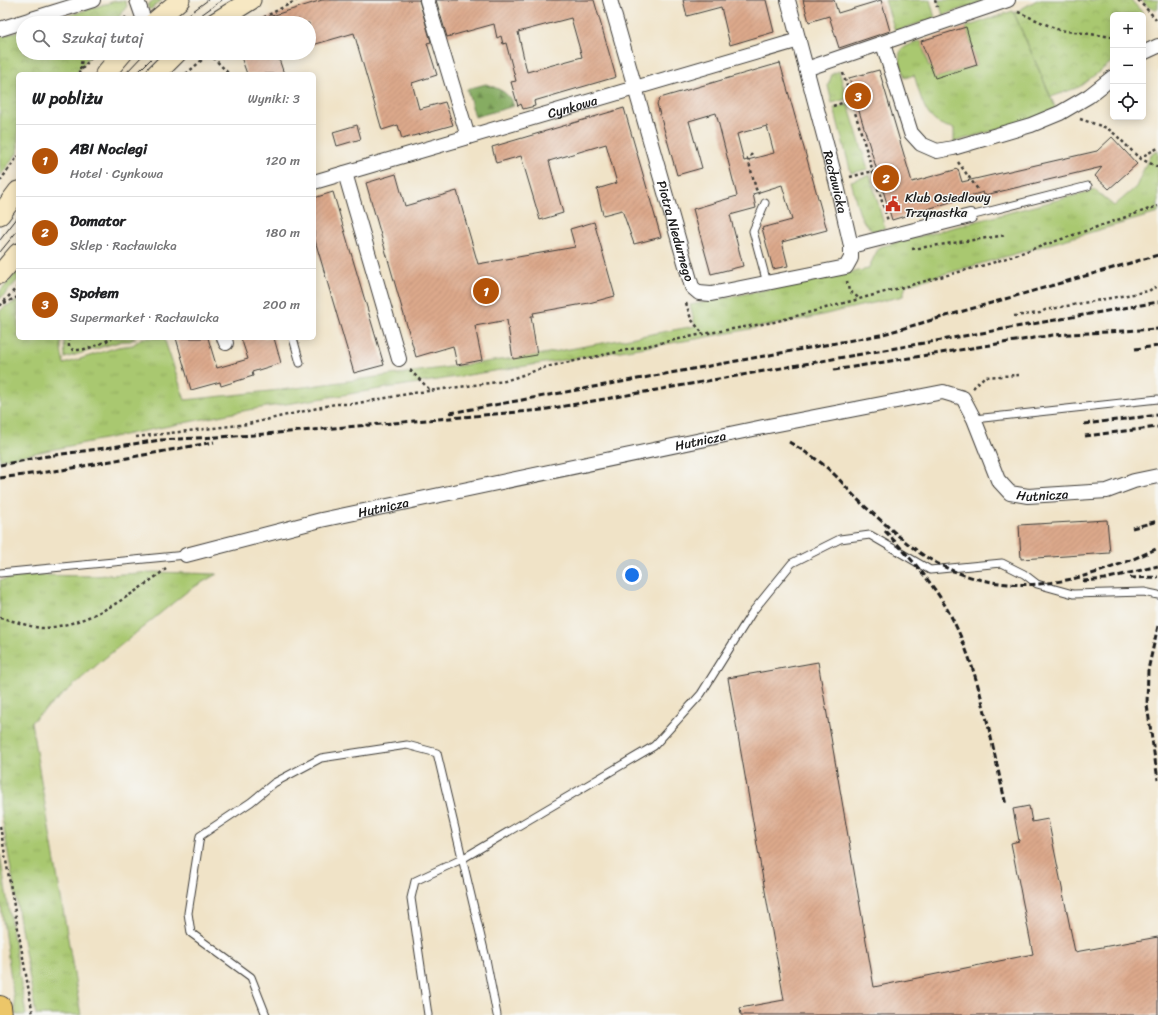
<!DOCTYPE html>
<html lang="pl">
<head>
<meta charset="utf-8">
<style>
	body { margin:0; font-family:Sriracha,sans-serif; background:#f6f6f6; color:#202124 }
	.controls { position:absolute; right:12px; top:12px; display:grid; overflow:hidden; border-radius:6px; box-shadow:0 2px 10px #0003 }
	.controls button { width:36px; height:36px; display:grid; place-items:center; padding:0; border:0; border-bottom:1px solid #e0e0e0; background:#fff; color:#202124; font:20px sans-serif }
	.you { position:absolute; left:632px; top:575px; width:14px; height:14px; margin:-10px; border:3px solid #fff; border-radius:50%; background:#1a73e8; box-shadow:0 0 0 6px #1a73e833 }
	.badge { display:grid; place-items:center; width:26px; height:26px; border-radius:50%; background:#b45309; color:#fff; font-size:13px; font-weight:700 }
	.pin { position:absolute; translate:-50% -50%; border:2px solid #fff; box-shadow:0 1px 4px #0006 }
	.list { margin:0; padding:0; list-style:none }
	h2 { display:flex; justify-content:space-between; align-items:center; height:52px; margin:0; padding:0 16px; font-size:17px }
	h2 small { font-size:13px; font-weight:400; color:#757577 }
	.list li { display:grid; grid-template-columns:26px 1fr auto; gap:12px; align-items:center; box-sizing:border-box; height:72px; padding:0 16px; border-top:1px solid #e0e0e0 }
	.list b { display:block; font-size:15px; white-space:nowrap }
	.list p { margin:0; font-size:13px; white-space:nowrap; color:#757577 }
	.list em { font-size:13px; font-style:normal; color:#757577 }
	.icon { flex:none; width:22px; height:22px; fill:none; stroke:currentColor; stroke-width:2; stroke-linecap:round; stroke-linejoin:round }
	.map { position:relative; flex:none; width:1158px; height:1015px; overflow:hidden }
	.search { position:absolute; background:#fff; box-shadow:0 2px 10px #0003; left:16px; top:16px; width:300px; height:44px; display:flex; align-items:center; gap:10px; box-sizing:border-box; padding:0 14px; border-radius:22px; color:#757577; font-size:15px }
	.panel { position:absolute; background:#fff; box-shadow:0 2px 10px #0003; left:16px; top:72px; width:300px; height:268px; border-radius:6px }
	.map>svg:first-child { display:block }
	.grass { fill:url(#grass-tufts); stroke:#627246 }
	.forest { fill:url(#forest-firs); stroke:#51643f }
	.park { fill:url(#park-crowns); stroke:#627246 }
	.building { fill:url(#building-hatch); fill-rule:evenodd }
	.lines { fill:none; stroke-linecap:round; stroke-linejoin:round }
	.lane-casing { stroke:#3c3a36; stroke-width:9 }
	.street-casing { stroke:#3c3a36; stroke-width:16 }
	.secondary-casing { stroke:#3c3a36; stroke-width:21 }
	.highway-casing { stroke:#3c3a36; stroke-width:24 }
	.path { stroke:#3c3a36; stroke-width:2.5; stroke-dasharray:3 3; stroke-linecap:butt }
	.lane { stroke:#fff; stroke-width:7 }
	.street { stroke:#fff; stroke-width:14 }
	.secondary { stroke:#f7e8c3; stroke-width:19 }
	.highway { stroke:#ecc669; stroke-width:22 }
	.tram { stroke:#1c1c1c; stroke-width:1 }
	.rail { stroke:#1c1c1c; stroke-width:3; stroke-dasharray:6 3; stroke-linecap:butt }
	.labels { text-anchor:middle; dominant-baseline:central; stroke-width:3; stroke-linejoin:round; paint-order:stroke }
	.street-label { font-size:13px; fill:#1c1c1c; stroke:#f6f6f2 }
	.poi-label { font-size:13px; fill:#1c1c1c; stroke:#f6f6f2; text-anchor:start }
</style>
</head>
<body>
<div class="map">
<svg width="1158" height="1015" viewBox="0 0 1158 1015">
	<defs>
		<pattern id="grass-tufts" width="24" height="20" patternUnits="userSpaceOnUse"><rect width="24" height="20" fill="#a9c86f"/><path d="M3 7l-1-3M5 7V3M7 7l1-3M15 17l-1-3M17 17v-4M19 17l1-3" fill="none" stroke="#91ab60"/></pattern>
		<pattern id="forest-firs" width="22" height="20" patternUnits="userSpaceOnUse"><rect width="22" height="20" fill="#86ac62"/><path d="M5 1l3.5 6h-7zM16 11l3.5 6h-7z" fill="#6d8b50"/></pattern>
		<pattern id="park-crowns" width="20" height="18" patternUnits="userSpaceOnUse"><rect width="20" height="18" fill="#a9c86f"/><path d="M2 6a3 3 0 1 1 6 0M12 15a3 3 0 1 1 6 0" fill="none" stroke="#91ab60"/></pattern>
		<pattern id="building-hatch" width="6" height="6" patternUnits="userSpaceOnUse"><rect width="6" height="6" fill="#dca88b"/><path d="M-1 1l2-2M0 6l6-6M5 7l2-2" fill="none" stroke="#bc9077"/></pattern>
	</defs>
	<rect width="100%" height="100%" fill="#f6f6f2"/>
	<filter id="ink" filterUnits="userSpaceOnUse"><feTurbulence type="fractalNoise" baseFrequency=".025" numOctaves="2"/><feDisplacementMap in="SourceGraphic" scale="8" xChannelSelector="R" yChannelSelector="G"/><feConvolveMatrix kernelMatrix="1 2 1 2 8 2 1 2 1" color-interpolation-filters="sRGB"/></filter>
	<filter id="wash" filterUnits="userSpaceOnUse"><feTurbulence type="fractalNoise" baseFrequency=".012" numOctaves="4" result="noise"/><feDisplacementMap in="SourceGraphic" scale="16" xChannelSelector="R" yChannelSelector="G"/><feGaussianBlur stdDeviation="0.9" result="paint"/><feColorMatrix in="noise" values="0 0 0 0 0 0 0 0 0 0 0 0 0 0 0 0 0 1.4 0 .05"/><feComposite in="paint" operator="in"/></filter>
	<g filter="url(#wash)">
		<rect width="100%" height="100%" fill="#f0e3c7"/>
		<path class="grass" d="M154 0H162L150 10 147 5Z
			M885 0H930L935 18 895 31Z
			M938 0H987L943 15Z
			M1142 0H1158V9C1151 11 1146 5 1142 0Z
			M1013 11 1056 109 1029 120 954 142V128C924 125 922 99 914 75L905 78C897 53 894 49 921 41L929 67 931 66 935 78 977 65 966 27Z
			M839 71 847 99 832 103 828 86 832 74Z
			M848 104 868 169 851 173 834 108Z
			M1158 151V213L906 285 903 296 809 318 696 339 248 410 0 460V311L4 307 18 301V338H61V350L64 364 118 347 133 345 142 338H164L185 400 289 389 537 355 695 326 690 305 868 269 879 247 1095 190 1114 206 1136 187 1150 155Z
			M870 175 885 228 873 231C857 221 856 197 851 181Z
			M18 271V280L0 299V291Z
			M154 572 217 574 189 590 105 658 31 722 81 1015H36L0 806V580L32 575 93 576Z
			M0 855 26 1015H16L0 899Z"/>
		<path class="forest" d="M486 84C499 89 509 92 514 106L475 117 467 89Z"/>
		<path class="park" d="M1037 0H1131L1142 12V15H1113V61L1079 87 1051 97 1014 13Z
			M115 1H125L127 6 114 23H45Z
			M23 30V53H92L76 74H18V152L0 176V37Z
			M64 338H136L130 341H122L65 358Z"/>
		<g id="blocks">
			<path class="building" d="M322 0H419L431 42 427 43 437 75 412 83 419 109 445 102 453 125 402 139 398 125 382 130 354 33 309 46V23H260L259 20Z
				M436 0H594L616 77 534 101 535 106 523 109 521 104 518 106 511 82 516 81 506 43 503 44 501 36 497 38 494 24 447 37ZM571 18 582 57 527 72 518 32Z
				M683 0H766L774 32 730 45 721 7 687 16Z
				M803 0H834L838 13 881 0 890 31 839 48 829 16 809 22Z
				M966 27 977 65 935 78 921 41Z
				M252 53H277L284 74H247L241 57Z
				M780 63 827 230 782 242 788 266 773 269 762 228 792 220 782 185 753 194 756 208 730 215 743 266 711 274 693 209 737 196 716 113 689 121 702 168 677 175 657 104 660 98ZM767 126 774 153 744 161 737 134Z
				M879 70 912 182 958 169 962 182 1097 151 1112 137 1137 164 1109 189 1095 176 1102 167 994 193 984 195 983 192 892 220 849 78Z
				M624 108 661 237 634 244 622 210 603 215 597 189 617 183 606 144 549 161 563 213 540 220 521 156 496 163 492 147Z
				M357 125 361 139 337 146 333 132Z
				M396 174 405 206 457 191 478 264 575 247 570 229 594 222 615 296 589 303 533 313 534 316H531L537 355 513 359 507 320 475 326 482 360 457 365 453 346 416 357 366 183Z
				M333 192 384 365 354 373 314 237V198Z
				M176 338H208L217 368 248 359 241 338H274L281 363 252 372 253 376 221 386 220 382 191 390Z
				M1107 520 1110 553 1021 559 1019 525Z
				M818 662 874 987 1033 954 1011 843 1019 841 1013 809 1029 806 1032 822 1048 819 1075 952 1158 937V1015H741L740 1008 784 1000 728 678Z"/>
		</g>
	</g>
	<g filter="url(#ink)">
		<use href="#blocks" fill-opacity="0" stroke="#3c3a36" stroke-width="1"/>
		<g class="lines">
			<g class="lane-casing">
				<path id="lane" d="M765 203 753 231 767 283
					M970 216 1088 186
					M293 338 300 363
					M974 419 1158 399
					M0 573 186 555
					M266 1015 251 977 191 933 188 913 200 836 251 802 274 783 321 758 407 745 437 753 485 954 497 1015
					M428 1015 411 898 415 881 462 859 654 746 701 694 753 611 792 563 840 539 870 535 930 570 1002 563 1024 574 1037 584 1073 594 1144 592 1158 595"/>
			</g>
			<g class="street-casing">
				<g id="street">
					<path d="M137 0 145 23"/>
					<path d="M427 0 468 137"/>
					<path id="s1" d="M610 0 692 287 699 293 711 294 846 267 851 258V246"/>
					<path id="s2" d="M788 0 836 181 851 246 970 216"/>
					<path d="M0 29 93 0"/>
					<path d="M883 44 911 133 921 144 937 151 953 148 1031 125 1060 113 1089 96 1113 77"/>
					<path d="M1143 53 1158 46"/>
					<path d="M806 69 1008 0"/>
					<path d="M345 173 399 359"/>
					<path id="s3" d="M314 182 799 40"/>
					<path d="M224 338 226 343"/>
					<path id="s4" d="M186 555 321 520 763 427 943 392 963 398 974 419 998 480 1010 493 1028 496 1107 491 1134 481 1158 476"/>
				</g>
			</g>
			<g class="secondary-casing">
				<path id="secondary" d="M153 23 180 0
					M214 23 251 0
					M105 74 123 53
					M156 74 177 53
					M0 215 18 191
					M0 274 18 253"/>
			</g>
			<g class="highway-casing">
				<path id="highway" d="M0 1007 1 1015"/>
			</g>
			<path class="path" d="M935 0 937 7
				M1138 0 1158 21
				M1018 12 1059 30 1113 37
				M89 23 91 18
				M121 23 126 17
				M253 23 297 0
				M209 53 229 74
				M80 70 83 53
				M843 73 888 221
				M78 74 95 53
				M186 74 210 53
				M833 106 851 100
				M1080 119 1107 128 1116 135 1139 158 1158 148
				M752 154 748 159 756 189 759 194
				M1139 158 1158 167
				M958 162 979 191
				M850 177 873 171
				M0 181 18 156
				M912 249 1007 235
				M847 281 849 291 859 298
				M4 303 18 297
				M686 303 691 319 703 334
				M0 306 18 286
				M1014 316 1040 313 1045 310 1149 291 1154 287 1158 289
				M69 338V347L73 350C86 351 101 344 112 338
				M410 370 430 390
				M973 388 984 377 1019 375
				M136 437 248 424 335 404H353L413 393 505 381 546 367 703 334 774 322 992 263 1158 206
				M0 618C13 620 35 629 45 628 91 624 130 596 166 569
				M0 826 33 1015"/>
			<use href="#lane" class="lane"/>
			<use href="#street" class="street"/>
			<use href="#secondary" class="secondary"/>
			<use href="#highway" class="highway"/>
			<path class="tram" d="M177 23 208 0
				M190 23 222 0
				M125 74 145 53
				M136 74 157 53
				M0 240 18 217
				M0 252 18 230"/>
			<path class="rail" d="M1135 349 1158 346
				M834 370 1053 335 1158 329
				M450 413 880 335 1158 255
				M1084 424 1158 415
				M1085 436 1158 427
				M789 442C806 452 822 462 836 476 847 488 857 500 870 511 888 526 906 544 926 557 1004 604 1081 584 1158 548
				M0 465 41 457 161 440 254 435 542 410 1158 302
				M0 478 62 470 214 442
				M1132 528 1158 521
				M885 531C906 553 927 576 943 602 979 661 990 738 1006 805
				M1130 578 1158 577
				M1083 581 1105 579 1158 566
				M1158 626 1148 670 1147 705 1158 780"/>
		</g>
	</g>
	<defs>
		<g id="civic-bare" transform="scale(1.2)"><path d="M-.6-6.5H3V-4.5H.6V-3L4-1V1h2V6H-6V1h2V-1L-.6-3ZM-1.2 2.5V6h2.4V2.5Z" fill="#c8321e" stroke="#f6f6f2" stroke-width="2.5" paint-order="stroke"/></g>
	</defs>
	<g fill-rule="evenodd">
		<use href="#civic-bare" x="893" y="204"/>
	</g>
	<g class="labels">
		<g class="street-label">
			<text stroke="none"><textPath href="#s3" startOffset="269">Cynkowa</textPath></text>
			<text stroke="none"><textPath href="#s2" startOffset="188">Racławicka</textPath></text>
			<text stroke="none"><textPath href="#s1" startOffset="240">Piotra Niedurnego</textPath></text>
			<text stroke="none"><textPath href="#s4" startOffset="527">Hutnicza</textPath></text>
			<text stroke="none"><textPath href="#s4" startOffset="935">Hutnicza</textPath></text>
			<text stroke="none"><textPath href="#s4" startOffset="203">Hutnicza</textPath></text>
		</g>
		<g class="poi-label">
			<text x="905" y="197">Klub Osiedlowy<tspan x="905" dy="15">Trzynastka</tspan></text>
		</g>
	</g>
</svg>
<div class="controls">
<button>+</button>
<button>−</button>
<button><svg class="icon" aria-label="locate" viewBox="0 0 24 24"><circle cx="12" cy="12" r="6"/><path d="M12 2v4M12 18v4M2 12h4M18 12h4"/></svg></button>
</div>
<div class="you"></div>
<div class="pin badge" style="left:486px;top:291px">1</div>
<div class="pin badge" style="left:886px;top:178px">2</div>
<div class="pin badge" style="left:858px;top:96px">3</div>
<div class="search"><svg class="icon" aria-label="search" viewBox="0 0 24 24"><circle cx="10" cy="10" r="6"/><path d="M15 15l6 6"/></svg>Szukaj tutaj</div>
<section class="panel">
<h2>W pobliżu<small>Wyniki: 3</small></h2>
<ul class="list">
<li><span class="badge">1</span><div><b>ABI Noclegi</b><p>Hotel · Cynkowa</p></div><em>120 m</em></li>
<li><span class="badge">2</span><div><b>Domator</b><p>Sklep · Racławicka</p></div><em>180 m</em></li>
<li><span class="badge">3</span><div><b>Społem</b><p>Supermarket · Racławicka</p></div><em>200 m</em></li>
</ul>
</section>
</div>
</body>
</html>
